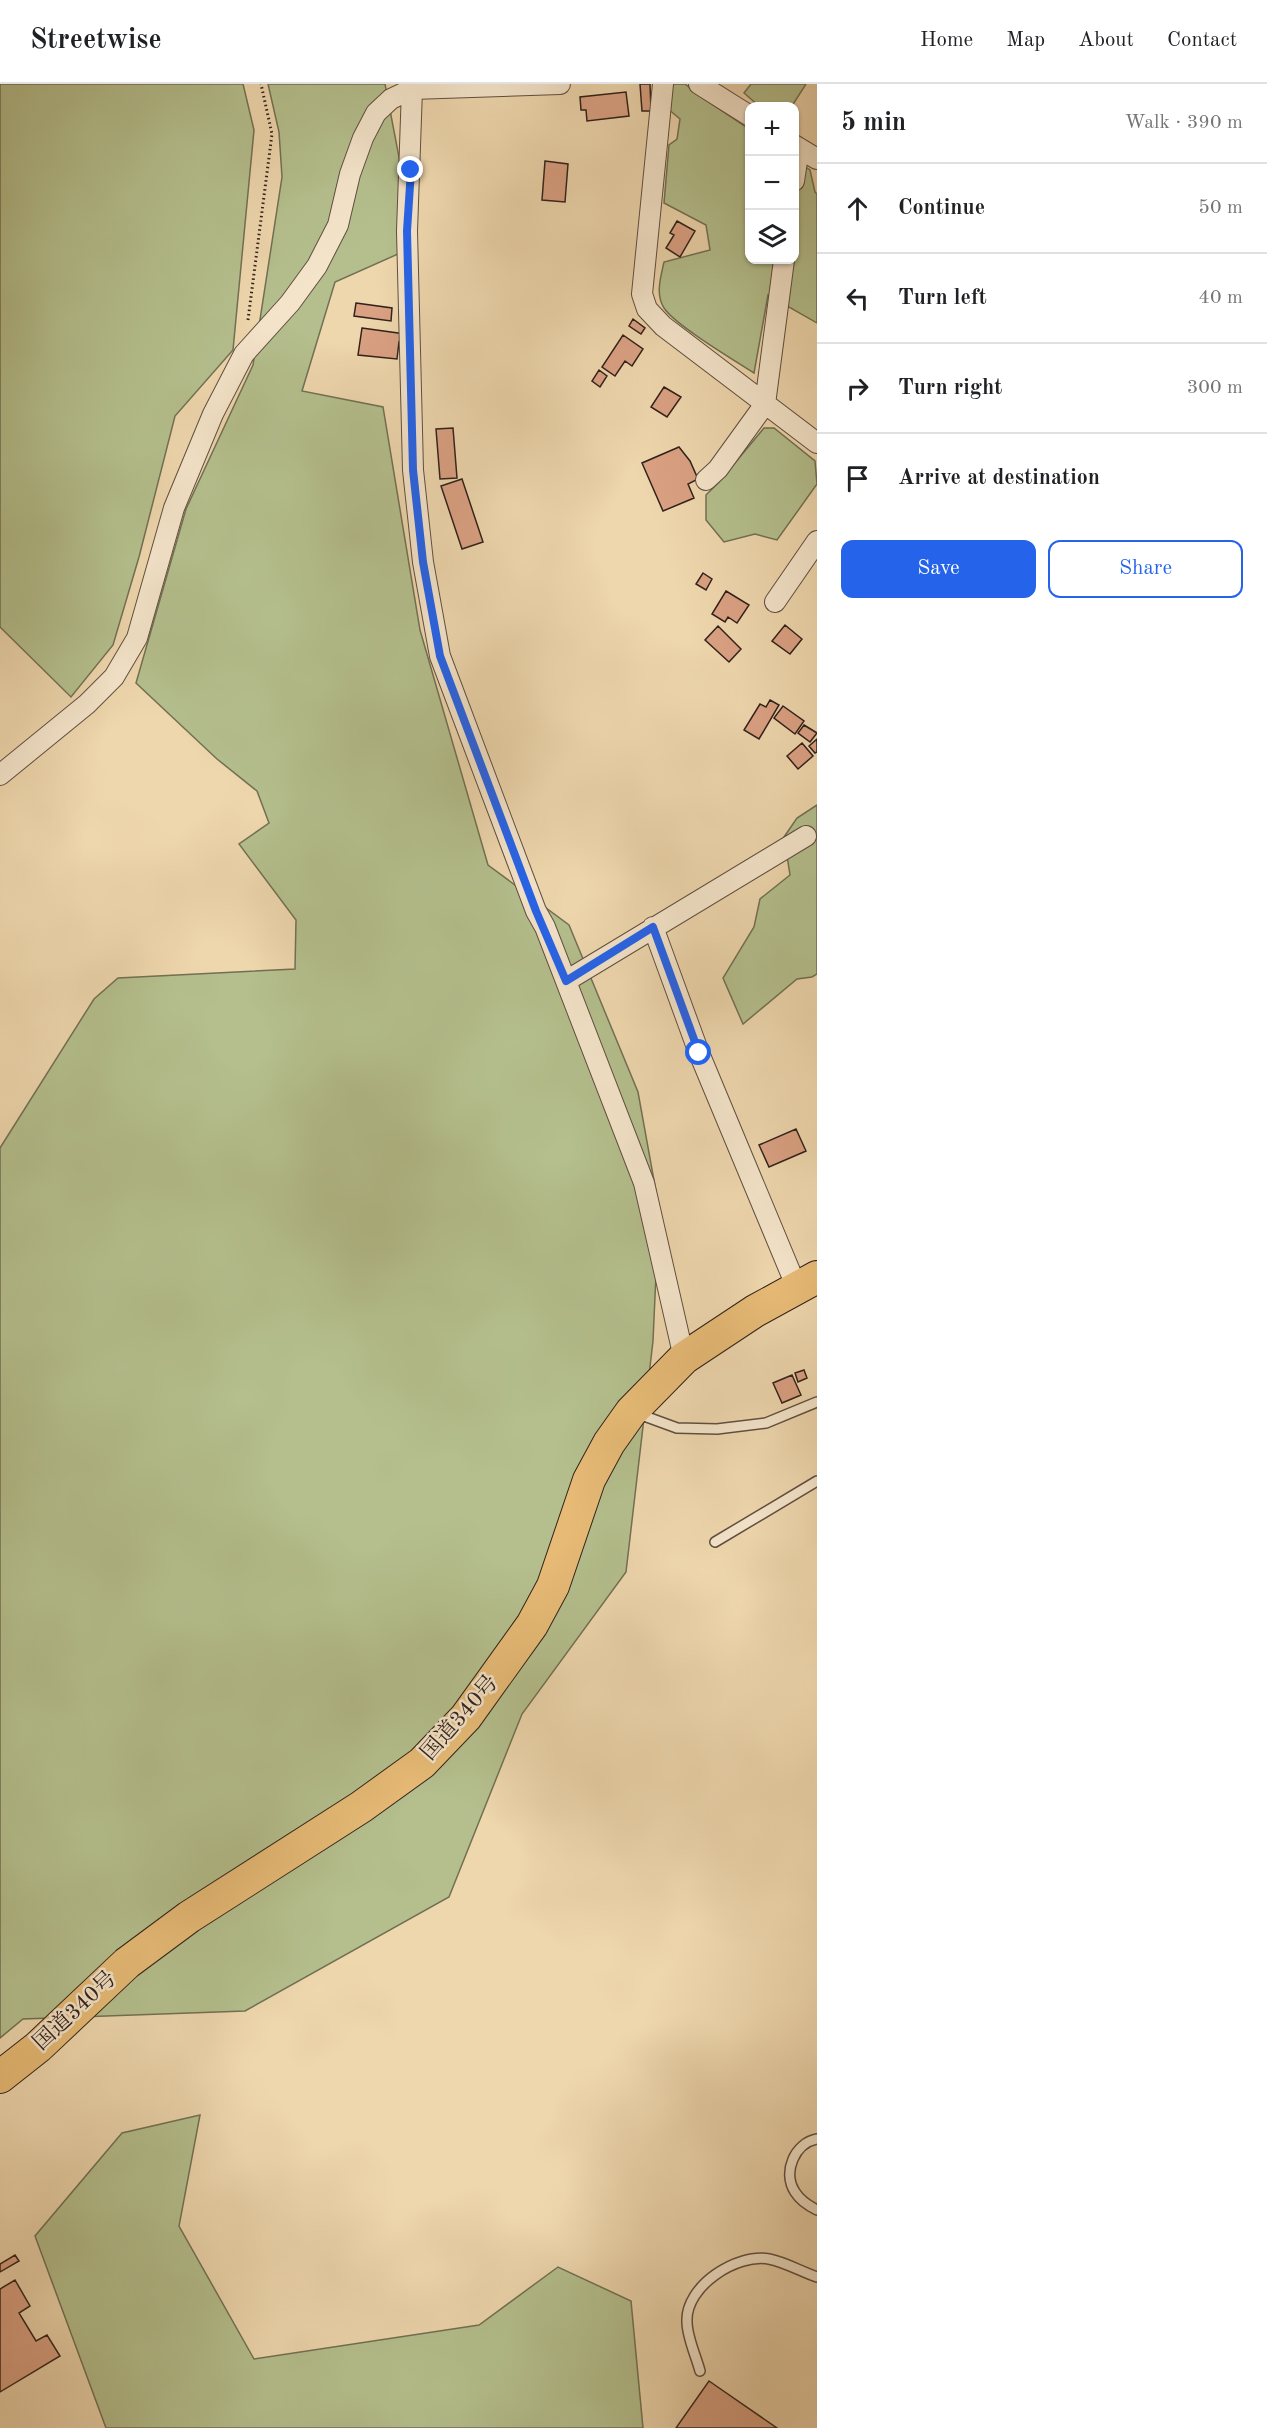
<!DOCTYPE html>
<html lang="en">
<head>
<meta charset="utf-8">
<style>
	body { margin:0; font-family:"Old Standard TT","Noto Serif JP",serif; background:#f2f2f2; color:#202124 }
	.controls { position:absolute; right:18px; top:18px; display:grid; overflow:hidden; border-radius:12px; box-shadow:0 2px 4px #0004 }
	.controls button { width:54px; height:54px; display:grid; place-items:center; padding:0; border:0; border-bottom:2px solid #e0e0e0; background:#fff; color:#202124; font:30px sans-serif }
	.stop { position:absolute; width:18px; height:18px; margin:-14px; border:4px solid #2563eb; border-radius:50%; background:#fff }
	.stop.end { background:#2563eb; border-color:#fff; box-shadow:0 2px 6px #0008 }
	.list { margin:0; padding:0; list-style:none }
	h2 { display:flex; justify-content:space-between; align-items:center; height:78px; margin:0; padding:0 24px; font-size:26px }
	h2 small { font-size:20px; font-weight:400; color:#757577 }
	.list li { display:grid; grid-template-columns:39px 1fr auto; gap:18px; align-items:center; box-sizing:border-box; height:90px; padding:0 24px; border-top:2px solid #e0e0e0 }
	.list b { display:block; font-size:22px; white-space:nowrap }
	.list em { font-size:20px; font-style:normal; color:#757577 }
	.actions { display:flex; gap:12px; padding:18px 24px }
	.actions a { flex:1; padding:14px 0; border:2px solid #2563eb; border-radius:12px; text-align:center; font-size:21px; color:#2563eb }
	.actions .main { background:#2563eb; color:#fff }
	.icon { flex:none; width:33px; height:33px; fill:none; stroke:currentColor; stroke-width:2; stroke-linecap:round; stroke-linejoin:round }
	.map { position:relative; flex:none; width:817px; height:2344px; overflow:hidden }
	header { display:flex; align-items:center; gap:36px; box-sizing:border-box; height:84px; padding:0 30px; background:#fff; border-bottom:2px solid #e0e0e0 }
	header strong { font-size:28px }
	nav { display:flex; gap:33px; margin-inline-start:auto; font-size:21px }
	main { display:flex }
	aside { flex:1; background:#fff }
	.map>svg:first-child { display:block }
	.green { fill:#b4bf8d; stroke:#727054; stroke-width:1.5 }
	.building { fill:#daa183; stroke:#31221c; stroke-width:1.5 }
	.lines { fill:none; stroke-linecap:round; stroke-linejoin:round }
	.service-casing { stroke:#604f40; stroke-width:12 }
	.minor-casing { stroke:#604f40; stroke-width:22 }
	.trunk-casing { stroke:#31221c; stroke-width:34 }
	.path { stroke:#31221c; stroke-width:3; stroke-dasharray:1.5 3; stroke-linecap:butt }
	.service { stroke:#f4e4ca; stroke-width:9 }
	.minor { stroke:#f4e4ca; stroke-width:20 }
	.trunk { stroke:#e7bb76; stroke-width:32 }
	.route { stroke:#2563eb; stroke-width:8 }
	.labels { text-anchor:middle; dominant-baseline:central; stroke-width:5; stroke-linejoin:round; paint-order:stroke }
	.street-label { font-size:22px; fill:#31221c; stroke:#f4e4ca }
</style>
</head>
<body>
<header>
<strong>Streetwise</strong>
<nav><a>Home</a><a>Map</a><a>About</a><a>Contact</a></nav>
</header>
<main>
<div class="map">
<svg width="817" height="2344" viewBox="0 0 817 2344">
	<rect width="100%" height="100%" fill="#eed6ad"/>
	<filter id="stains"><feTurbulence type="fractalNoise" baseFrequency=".00333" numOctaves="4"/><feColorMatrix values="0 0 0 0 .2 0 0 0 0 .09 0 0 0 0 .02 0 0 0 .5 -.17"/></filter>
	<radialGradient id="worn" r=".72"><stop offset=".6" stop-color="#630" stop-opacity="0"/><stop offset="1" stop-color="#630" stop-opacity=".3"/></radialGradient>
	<path class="green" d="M0 0H243L254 46 233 266 175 332 139 473 113 561 71 613 0 543Z
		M268 0H385L416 162 335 198 302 307 383 323 420 546 488 781 569 841 638 1008 659 1124 653 1257 626 1488 522 1630 449 1813 245 1927 23 1935 0 1954V1064L94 915 118 894 295 885 296 836 239 760 269 739 257 707 217 675 136 599 186 425 253 281 282 93 279 48Z
		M670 0H685L704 15 749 45 750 176H794L795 76 810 86 815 108 817 110V239L768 211 754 289C734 276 675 241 664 224 655 210 661 192 664 178L710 166 706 141 664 119 669 61 677 55 680 35 667 24Z
		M751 0H806L792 22H759L744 9Z
		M764 344H774L815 377 817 400 777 456 755 450 724 458 706 436V411L719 398Z
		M817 721V890L812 893 797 895 743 940 723 894 754 843 760 815 790 791 784 753 797 734Z
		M200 2031 179 2142 254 2275 479 2241 558 2183 631 2217 643 2344H106L35 2152 122 2049Z"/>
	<path class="building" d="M640 0H650L651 27H642Z
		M626 8 629 32 587 37 586 26H581L580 13Z
		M545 77 568 80 565 118 542 116Z
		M677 137 695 147 680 173 666 164 674 151 670 149Z
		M356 219 392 224 391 237 354 232Z
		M633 235 645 244 641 250 629 242Z
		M362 244 405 250 404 259 399 258 397 275 358 271Z
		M623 251 643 265 632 282 625 277 615 292 602 283Z
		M599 286 607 292 600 303 592 297Z
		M664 303 681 313 667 333 651 323Z
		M453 344 457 394 440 395 436 345Z
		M679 363 690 377 698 395 688 400 694 414 663 427 642 379Z
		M462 395 483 458 462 465 441 402Z
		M703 489 712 495 706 506 696 500Z
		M726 507 749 521 737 539 728 533 725 538 712 530Z
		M785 541 802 555 790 570 772 557Z
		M718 542 741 565 729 578 705 556Z
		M770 616 779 621 759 655 744 646 760 620 766 623Z
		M783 622 804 637 795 650 774 634Z
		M804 641 817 649 810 658 798 649Z
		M817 655V668L815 669 809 662Z
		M802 659 813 672 798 685 787 672Z
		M796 1045 806 1067 769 1083 759 1061Z
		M804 1286 807 1294 798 1298 795 1289Z
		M792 1291 801 1311 782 1319 773 1299Z
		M15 2171 19 2177 0 2188V2180Z
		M15 2196 30 2222 19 2229 36 2257 47 2251 60 2272 0 2308V2205Z
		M709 2297 777 2344H676Z"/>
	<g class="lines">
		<g class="service-casing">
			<path id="service" d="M636 1329 677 1344 717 1345 766 1339 817 1318
				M715 1458 817 1397
				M817 2055C795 2059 782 2088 795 2108 800 2116 809 2122 817 2126
				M700 2287C696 2272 687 2253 687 2238 685 2202 737 2169 769 2175 785 2178 802 2188 817 2193"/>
		</g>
		<g class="minor-casing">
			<path id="minor" d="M663 0 642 210 647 225 663 242 817 359
				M699 0 750 32
				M412 5 407 147 413 386 423 478 440 572 536 827 545 843 644 1099 684 1274
				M794 61 817 75
				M794 97 799 64
				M706 396 718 385 765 320 784 176
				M775 518 817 457
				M0 691 87 620 114 593 137 554 174 424 213 330 244 270 290 219 317 182 338 141 350 90 363 54 376 29 391 15 412 5 560 0
				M653 843 699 969 797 1204
				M566 897 806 752"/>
		</g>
		<g class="trunk-casing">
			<path id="trunk" d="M0 1993 38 1963 127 1879 189 1833 361 1723 422 1679 466 1633 532 1541 553 1502 589 1396 609 1359 631 1328 684 1274 755 1227 817 1193"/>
		</g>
		<path class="path" d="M248 236 272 50 261 0"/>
		<use href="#service" class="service"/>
		<use href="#minor" class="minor"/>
		<use href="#trunk" class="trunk"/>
	</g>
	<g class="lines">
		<path class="route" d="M411 86 407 147 413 386 423 478 440 572 536 827 566 897 653 843 699 969"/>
	</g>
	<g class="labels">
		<g class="street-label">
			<text transform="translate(460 1634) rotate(-49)">国道340号</text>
			<text transform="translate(75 1927) rotate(-43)">国道340号</text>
		</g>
	</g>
	<rect width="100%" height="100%" filter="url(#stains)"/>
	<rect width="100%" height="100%" fill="url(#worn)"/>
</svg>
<div class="controls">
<button>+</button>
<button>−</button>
<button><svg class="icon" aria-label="layers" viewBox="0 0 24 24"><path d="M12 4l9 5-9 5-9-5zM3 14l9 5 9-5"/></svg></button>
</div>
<div class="stop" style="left:699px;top:969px"></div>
<div class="stop end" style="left:411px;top:86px"></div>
</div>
<aside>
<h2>5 min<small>Walk · 390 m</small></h2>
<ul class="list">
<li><svg class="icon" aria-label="ahead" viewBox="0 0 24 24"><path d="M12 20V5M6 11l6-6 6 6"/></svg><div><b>Continue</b></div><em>50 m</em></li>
<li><svg class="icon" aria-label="left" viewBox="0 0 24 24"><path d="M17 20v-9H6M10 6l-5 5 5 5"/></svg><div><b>Turn left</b></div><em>40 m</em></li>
<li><svg class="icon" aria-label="right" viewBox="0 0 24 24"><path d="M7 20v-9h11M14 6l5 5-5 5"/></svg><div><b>Turn right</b></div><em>300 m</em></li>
<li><svg class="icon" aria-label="arrive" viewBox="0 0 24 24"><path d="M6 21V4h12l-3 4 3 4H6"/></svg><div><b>Arrive at destination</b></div></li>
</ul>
<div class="actions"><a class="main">Save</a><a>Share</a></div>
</aside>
</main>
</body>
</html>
